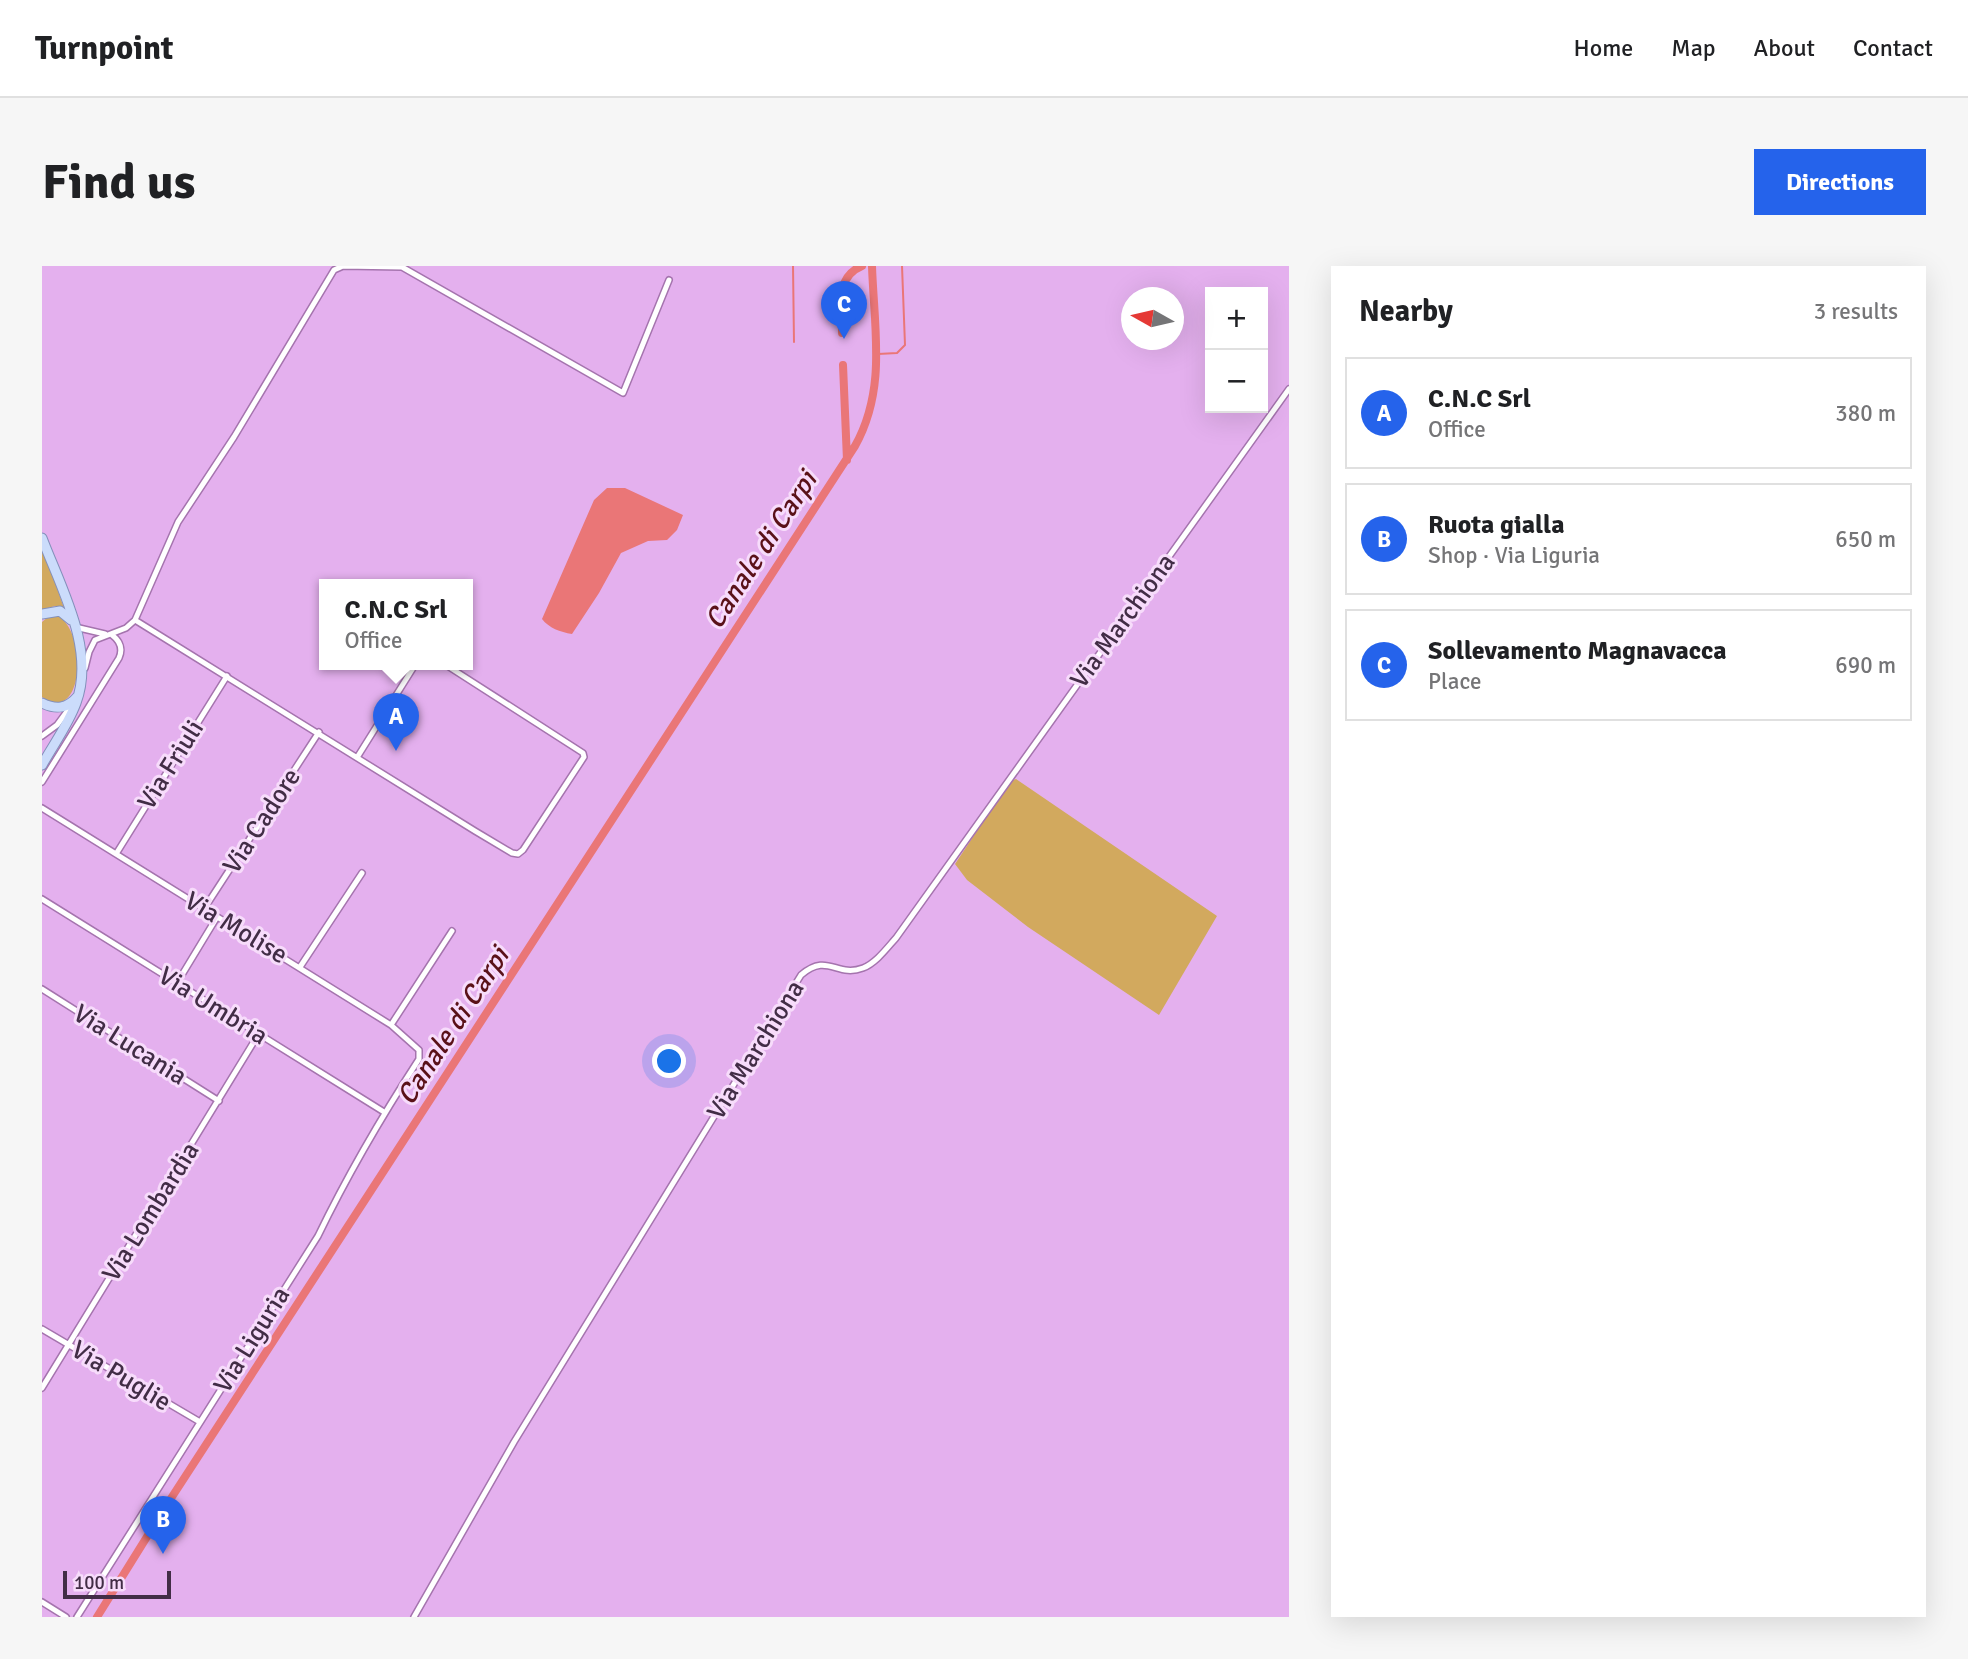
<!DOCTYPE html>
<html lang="en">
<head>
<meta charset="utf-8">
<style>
	body { margin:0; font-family:Signika,sans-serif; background:#f6f6f6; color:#202124 }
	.controls { position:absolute; right:21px; top:21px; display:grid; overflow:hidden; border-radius:0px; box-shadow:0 7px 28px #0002 }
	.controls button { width:63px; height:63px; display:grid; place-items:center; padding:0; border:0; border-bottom:2px solid #e0e0e0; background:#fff; color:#202124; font:35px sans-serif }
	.compass { position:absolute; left:1079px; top:21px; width:63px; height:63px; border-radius:50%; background:#fff; box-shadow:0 7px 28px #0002; rotate:278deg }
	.scale { position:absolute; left:21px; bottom:18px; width:108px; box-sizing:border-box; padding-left:7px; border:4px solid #422d46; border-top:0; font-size:19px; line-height:24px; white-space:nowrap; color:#422d46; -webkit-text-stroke:5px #f7dcfb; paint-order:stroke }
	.you { position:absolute; left:628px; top:796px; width:24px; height:24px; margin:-18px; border:5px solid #fff; border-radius:50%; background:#1a73e8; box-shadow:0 0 0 10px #1a73e833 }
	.badge { display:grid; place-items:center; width:46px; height:46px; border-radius:50%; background:#2563eb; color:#fff; font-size:23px; font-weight:700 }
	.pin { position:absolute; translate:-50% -58px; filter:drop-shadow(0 2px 4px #0008) }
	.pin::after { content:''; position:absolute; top:37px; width:24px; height:21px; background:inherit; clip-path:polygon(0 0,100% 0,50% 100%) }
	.popup { position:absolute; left:277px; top:313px; width:154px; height:91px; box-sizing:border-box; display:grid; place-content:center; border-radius:0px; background:#fff; filter:drop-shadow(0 2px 5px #0005); font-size:23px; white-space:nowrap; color:#757577 }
	.popup b { font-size:26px; color:#202124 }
	.popup::after { content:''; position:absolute; left:50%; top:100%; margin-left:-14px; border:14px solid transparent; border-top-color:#fff }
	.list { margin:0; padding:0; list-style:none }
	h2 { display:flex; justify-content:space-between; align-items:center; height:91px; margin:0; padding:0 28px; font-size:30px }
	h2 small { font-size:23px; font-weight:400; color:#757577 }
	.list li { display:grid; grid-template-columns:46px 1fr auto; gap:21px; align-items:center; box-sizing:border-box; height:112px; margin:0 14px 14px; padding:0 14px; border:2px solid #e0e0e0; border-radius:0px }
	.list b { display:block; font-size:26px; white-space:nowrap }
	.list p { margin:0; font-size:23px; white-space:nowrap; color:#757577 }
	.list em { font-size:23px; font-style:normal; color:#757577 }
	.map { position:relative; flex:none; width:1247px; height:1351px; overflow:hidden; border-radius:0px }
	header { display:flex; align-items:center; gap:42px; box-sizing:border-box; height:98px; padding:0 35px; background:#fff; border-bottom:2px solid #e0e0e0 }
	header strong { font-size:33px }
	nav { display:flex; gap:38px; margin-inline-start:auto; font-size:24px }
	.intro { display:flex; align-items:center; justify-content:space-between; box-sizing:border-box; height:168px; padding:0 42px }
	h1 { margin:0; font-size:49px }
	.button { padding:18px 32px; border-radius:0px; background:#2563eb; color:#fff; font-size:24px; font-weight:700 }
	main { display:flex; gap:42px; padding:0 42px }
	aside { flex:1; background:#fff; border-radius:0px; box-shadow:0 7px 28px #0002 }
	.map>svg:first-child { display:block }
	.green { fill:#d2a95e }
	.water { fill:#ea7677 }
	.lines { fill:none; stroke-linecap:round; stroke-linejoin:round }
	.stream { stroke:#ea7677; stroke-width:2 }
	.canal { stroke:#ea7677; stroke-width:8 }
	.street-casing { stroke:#a574ae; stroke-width:8 }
	.primary-casing { stroke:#8490ba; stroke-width:11 }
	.street { stroke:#fff; stroke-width:5 }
	.primary { stroke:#cbdcfb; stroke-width:9 }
	.labels { text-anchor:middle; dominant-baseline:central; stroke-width:6; stroke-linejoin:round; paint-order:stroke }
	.street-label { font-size:26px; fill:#422d46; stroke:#f7dcfb }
	.water-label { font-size:28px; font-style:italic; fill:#5a1118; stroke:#f7dcfb }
</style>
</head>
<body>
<header>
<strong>Turnpoint</strong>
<nav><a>Home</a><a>Map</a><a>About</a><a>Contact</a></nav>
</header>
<div class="intro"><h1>Find us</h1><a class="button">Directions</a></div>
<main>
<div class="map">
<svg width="1247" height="1351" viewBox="0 0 1247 1351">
	<rect width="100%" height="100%" fill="#e4b0ee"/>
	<path class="green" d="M0 279 22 342 13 340 0 344Z
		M16 350C47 368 41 460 0 431V356L6 351Z
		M974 513 1175 650 1117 749 986 661 925 614 913 598 968 515Z"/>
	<path class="water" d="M565 222H583L641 249 635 264 625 274 606 275 579 287 557 327 530 368C518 366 507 362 500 353L552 234Z"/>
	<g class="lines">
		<path class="stream" d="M751 0 752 76
			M836 88 855 87 863 79 860 0"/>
		<path class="canal" d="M800 67C800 43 792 11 820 0
			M801 99 805 194
			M55 1351 126 1237 813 180C845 123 832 62 830 0"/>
		<g class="street-casing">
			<path id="street" d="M93 354 433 565 470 587 476 588 481 584 542 491 541 487 404 399
				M33 361 63 368
				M43 402 47 386 53 374 84 362 93 354 136 256 192 171 292 4 301 0 360 1 581 127 627 14
				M0 470 15 459 29 440
				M316 490 373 399
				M0 516 77 392C81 383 78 375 70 369
				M0 542 349 759 377 784V793C340 850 306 908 276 970L35 1351
				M74 588 185 410
				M0 633 342 846
				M162 643 277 466
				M258 701 320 607
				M135 717 175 651
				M0 723 177 835
				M349 759 410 665
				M0 1063 158 1156
				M0 1122 216 769
				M0 1336 24 1351
				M372 1351 472 1176 759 709C786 686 794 712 821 702 834 697 845 682 854 672L1247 123"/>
		</g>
		<g class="primary-casing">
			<path id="primary" d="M0 272C19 322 54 384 34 437 26 459 11 479 0 499
				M0 348 18 345 29 354
				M0 437C14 444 25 443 36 430"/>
		</g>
		<use href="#street" class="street"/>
		<use href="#primary" class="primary"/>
	</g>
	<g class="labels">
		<g class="street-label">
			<text transform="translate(1081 355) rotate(-54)">Via Marchiona</text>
			<text transform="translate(129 499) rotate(-58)">Via Friuli</text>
			<text transform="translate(220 555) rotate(-57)">Via Cadore</text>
			<text transform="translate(194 662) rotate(31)">Via Molise</text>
			<text transform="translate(171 740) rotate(32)">Via Umbria</text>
			<text transform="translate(88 779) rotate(32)">Via Lucania</text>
			<text transform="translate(714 784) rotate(-58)">Via Marchiona</text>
			<text transform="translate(109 946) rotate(-58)">Via Lombardia</text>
			<text transform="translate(210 1074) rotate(-58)">Via Liguria</text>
			<text transform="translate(79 1110) rotate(31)">Via Puglie</text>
		</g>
		<g class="water-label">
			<text transform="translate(719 284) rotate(-57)">Canale di Carpi</text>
			<text transform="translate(411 760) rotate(-57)">Canale di Carpi</text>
		</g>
	</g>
</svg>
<div class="controls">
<button>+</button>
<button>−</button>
</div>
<svg class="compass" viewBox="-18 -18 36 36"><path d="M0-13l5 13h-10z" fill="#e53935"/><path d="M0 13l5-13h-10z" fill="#757577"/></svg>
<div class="scale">100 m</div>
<div class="you"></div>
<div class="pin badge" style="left:354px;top:485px">A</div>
<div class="popup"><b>C.N.C Srl</b>Office</div>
<div class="pin badge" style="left:121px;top:1288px">B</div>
<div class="pin badge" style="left:802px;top:73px">C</div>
</div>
<aside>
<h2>Nearby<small>3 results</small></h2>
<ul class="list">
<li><span class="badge">A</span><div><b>C.N.C Srl</b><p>Office</p></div><em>380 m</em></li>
<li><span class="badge">B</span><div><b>Ruota gialla</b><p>Shop · Via Liguria</p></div><em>650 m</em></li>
<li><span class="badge">C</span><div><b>Sollevamento Magnavacca</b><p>Place</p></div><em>690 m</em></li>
</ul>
</aside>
</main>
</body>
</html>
